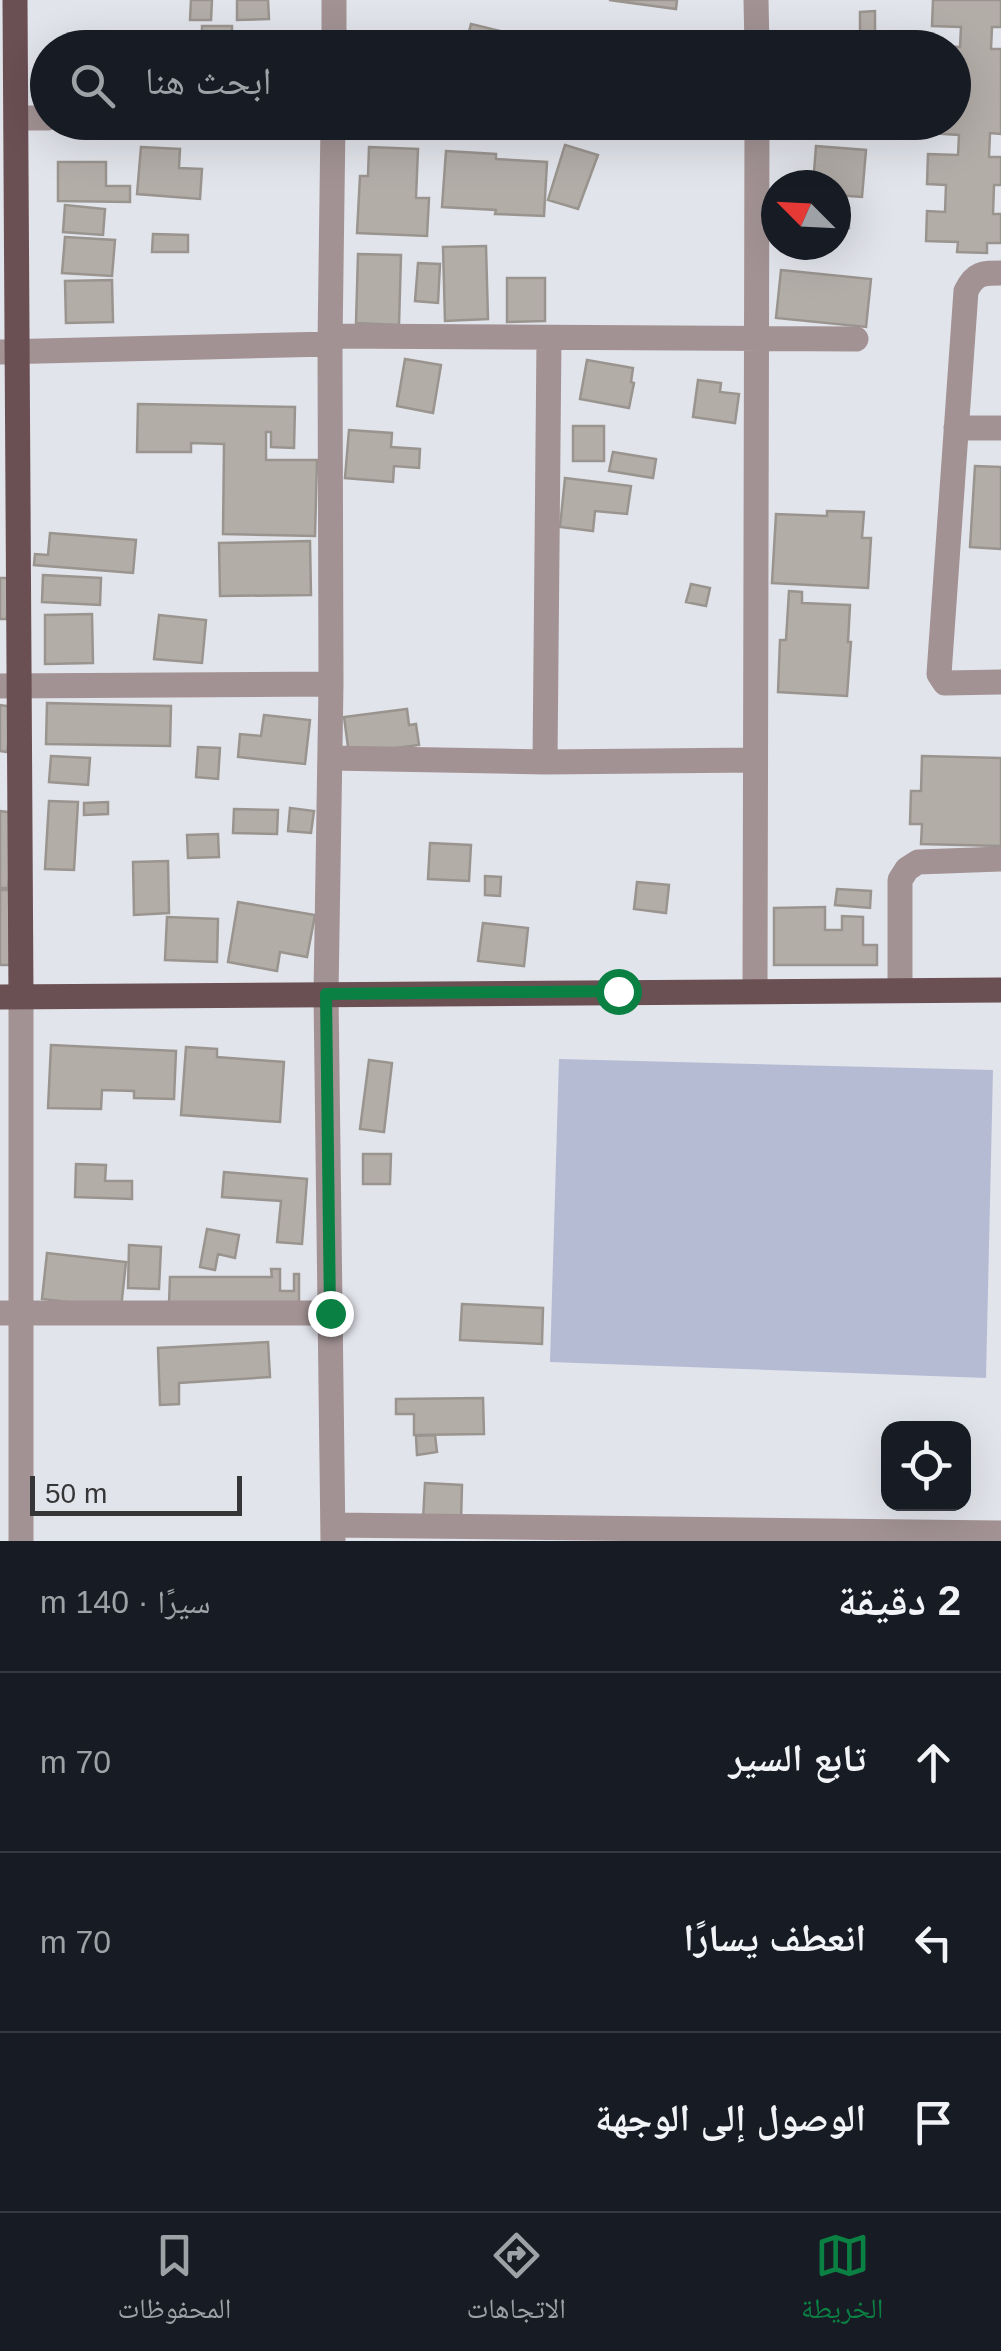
<!DOCTYPE html>
<html lang="ar">
<head>
<meta charset="utf-8">
<style>
	body { margin:0; font-family:Helvetica,"Noto Naskh Arabic",sans-serif; background:#20242c; color:#f1f3f6; direction:rtl }
	.controls { position:absolute; right:30px; bottom:30px; display:grid; overflow:hidden; border-radius:20px; box-shadow:0 10px 40px #0002 }
	.controls button { width:90px; height:90px; display:grid; place-items:center; padding:0; border:0; border-bottom:2px solid #363941; background:#171b24; color:#f1f3f6; font:50px sans-serif }
	.compass { position:absolute; left:761px; top:170px; width:90px; height:90px; border-radius:50%; background:#171b24; box-shadow:0 10px 40px #0002; rotate:294deg }
	.scale { position:absolute; left:30px; bottom:25px; width:212px; box-sizing:border-box; padding-left:10px; border:5px solid #363639; border-top:0; font-size:28px; line-height:35px; white-space:nowrap; color:#363639; -webkit-text-stroke:8px #e2e4eb; paint-order:stroke }
	.stop { position:absolute; width:30px; height:30px; margin:-22px; border:8px solid #0b8043; border-radius:50%; background:#fff }
	.stop.end { background:#0b8043; border-color:#fff; box-shadow:0 2px 10px #0008 }
	.list { margin:0; padding:0; list-style:none }
	h2 { display:flex; justify-content:space-between; align-items:center; height:130px; margin:0; padding:0 40px; font-size:42px }
	h2 small { font-size:32px; font-weight:400; color:#9ea1a6 }
	.list li { display:grid; grid-template-columns:65px 1fr auto; gap:30px; align-items:center; box-sizing:border-box; height:180px; padding:0 40px; border-top:2px solid #363941 }
	.list b { display:block; font-size:38px; white-space:nowrap }
	.list em { font-size:32px; font-style:normal; color:#9ea1a6 }
	.icon { flex:none; width:55px; height:55px; fill:none; stroke:currentColor; stroke-width:2; stroke-linecap:round; stroke-linejoin:round }
	.map { position:relative; flex:none; width:1001px; height:1541px; overflow:hidden; direction:ltr }
	.search { position:absolute; background:#171b24; box-shadow:0 10px 40px #0002; left:30px; right:30px; top:30px; height:110px; display:flex; align-items:center; gap:25px; box-sizing:border-box; padding:0 35px; border-radius:55px; color:#9ea1a6; font-size:38px }
	.sheet { height:670px; background:#171b24 }
	nav { display:flex; justify-content:space-around; align-items:center; box-sizing:border-box; height:140px; border-top:2px solid #363941; background:#171b24; font-size:28px; color:#9ea1a6 }
	nav a { display:grid; justify-items:center; gap:5px }
	nav .on { color:#0b8043 }
	.map>svg:first-child { display:block }
	.green { fill:#b6bbd4 }
	.building { fill:#b3ada8; stroke:#9a948f; stroke-width:2.5 }
	.lines { fill:none; stroke-linecap:round; stroke-linejoin:round }
	.minor { stroke:#a29294; stroke-width:25 }
	.major { stroke:#6a4f53; stroke-width:25 }
	.route { stroke:#0b8043; stroke-width:12 }
</style>
</head>
<body>
<div class="map">
<svg width="1001" height="1541" viewBox="0 0 1001 1541">
	<rect width="100%" height="100%" fill="#e2e4eb"/>
	<path class="green" d="M559 1059 993 1070 986 1378 550 1362Z"/>
	<path class="building" d="M191 0H212L211 20H190Z
		M237 0H268L269 19 237 20Z
		M609 0H677L676 9Z
		M933 0H1001V27H992L991 49H1001V134L990 133 989 157H1001V185H994L993 214H1001V243H987V253L957 252 958 242 926 241 927 211 945 212 946 185 927 184 928 154 958 155 959 135 929 133V122H954V48L931 46 960 47 961 27 932 26Z
		M875 11V36L860 37V12Z
		M471 24 508 33 504 48H446L449 38 466 43Z
		M202 26H232V48H202Z
		M548 40 593 41V48H548Z
		M58 41H128V48H58Z
		M565 145 598 155 578 209 548 200Z
		M816 146 866 150 862 197 836 195V185H813Z
		M141 147 180 149 179 168 202 169 200 199 137 194Z
		M369 147 418 149 416 198H429L427 236 357 233 360 176H368Z
		M446 151 496 154V159L547 162 544 216 495 214 496 210 442 207Z
		M58 162H106V186H130V202L58 201Z
		M836 204H848L849 228H836Z
		M65 205 105 209 103 235 63 232Z
		M153 234 188 235V252H152Z
		M65 237 115 240 112 276 62 273Z
		M486 246 488 319 445 321 443 247Z
		M358 254 401 255 399 325 356 323Z
		M418 263 440 264 438 303 415 301Z
		M781 270 871 279 866 327 776 318Z
		M507 278H545V321L507 322Z
		M112 280 113 322 66 323 65 281Z
		M405 359 441 365 433 413 397 406Z
		M587 360 633 368 631 382 634 383 629 408 580 399Z
		M698 380 721 383 720 392 739 394 735 423 693 417Z
		M138 404 295 407 294 448 271 447V432H266V460H317L315 536 223 534 224 444 191 443V452H137Z
		M573 426H604V461H573Z
		M349 430 392 433 391 447 420 449 419 468 394 466 393 482 345 478Z
		M613 452 656 459 653 478 609 471Z
		M975 466 1001 467V549L970 547Z
		M565 478 631 486 627 514 595 511 593 531 560 527Z
		M827 511 864 512 862 538H871L868 588 772 583 776 514 827 516Z
		M50 533 136 540 133 573 34 565 35 554 48 555Z
		M310 541 311 595 220 596 219 543Z
		M43 575 101 578 100 605 42 602Z
		M0 578H8L7 619H0Z
		M691 584 710 588 706 606 686 602Z
		M789 591 802 592V603L850 605 848 642H851L847 696 778 692 780 640H786Z
		M92 614 93 663 45 664V615Z
		M159 615 206 620 202 663 154 659Z
		M47 703 171 706 170 746 46 744Z
		M0 705 13 707 7 752 0 751Z
		M407 709 409 725 416 724 419 745 349 754 344 717Z
		M264 715 310 720 305 764 238 757 240 734 261 736Z
		M198 747 220 748 218 779 196 777Z
		M51 756 90 758 88 785 49 782Z
		M922 756 1001 758V846L921 844 922 824H910L911 791H921Z
		M49 801 78 802 74 870 45 869Z
		M108 802V814L84 815V803Z
		M290 808 314 811 311 833 288 831Z
		M234 809 278 810 277 834 233 833Z
		M0 811 17 813 8 888H0Z
		M218 834 219 857 188 858 187 835Z
		M430 843 471 845 469 881 428 879Z
		M168 861 169 913 134 915 133 862Z
		M485 876 501 877 500 896 485 895Z
		M637 882 669 885 666 913 634 909Z
		M837 889 871 891 870 908 835 905Z
		M0 890H9L10 965H0Z
		M238 902 315 915 307 957 280 952 277 971 228 962Z
		M825 907V930H842V916L863 917V945H877V965H774V908Z
		M167 917 218 919 217 962 165 960Z
		M483 923 528 928 524 966 478 961Z
		M51 1045 176 1051 174 1099 134 1098V1091L102 1090 101 1109 48 1108Z
		M186 1047 217 1049V1057L284 1062 280 1122 181 1115Z
		M369 1060 392 1063 384 1132 360 1129Z
		M363 1154H391L390 1184H363Z
		M76 1164 106 1165 105 1181H132V1199L75 1197Z
		M224 1172 307 1179 302 1244 277 1242 281 1201 222 1197Z
		M207 1229 239 1235 235 1258 218 1254 215 1270 200 1267Z
		M129 1245 161 1247 159 1289 128 1288Z
		M47 1253 126 1262 121 1308 42 1299Z
		M271 1269H280V1291H294V1274H299V1305L169 1304 170 1277H272Z
		M462 1304 543 1308 542 1344 460 1340Z
		M268 1342 270 1377 179 1383V1404L160 1405 158 1348Z
		M483 1398 484 1434 414 1435V1414H396V1399Z
		M435 1435 437 1452 417 1455 416 1436Z
		M425 1483 462 1485 461 1522 423 1520Z"/>
	<g class="lines">
		<path class="minor" d="M756 0 757 48
			M334 48V0
			M17 118H48
			M333 122 330 344 331 684 326 994 333 1541
			M1001 273C982 273 975 273 966 291L939 674 945 683 1001 682
			M330 336 856 339
			M0 352 330 344
			M956 428H1001
			M0 686 331 684
			M330 758 545 762 755 760
			M545 762 549 338
			M900 990V880L907 869 918 862 1001 859
			M755 991 757 122
			M21 997V1541
			M0 1313H330
			M333 1525 1001 1533"/>
		<path class="major" d="M15 0 21 997
			M0 997 1001 990"/>
	</g>
	<g class="lines">
		<path class="route" d="M330 1313 326 994 618 991"/>
	</g>
</svg>
<div class="controls">
<button><svg class="icon" aria-label="locate" viewBox="0 0 24 24"><circle cx="12" cy="12" r="6"/><path d="M12 2v4M12 18v4M2 12h4M18 12h4"/></svg></button>
</div>
<svg class="compass" viewBox="-18 -18 36 36"><path d="M0-13l5 13h-10z" fill="#e53935"/><path d="M0 13l5-13h-10z" fill="#9ea1a6"/></svg>
<div class="scale">50 m</div>
<div class="stop" style="left:618px;top:991px"></div>
<div class="stop end" style="left:330px;top:1313px"></div>
<div class="search"><svg class="icon" aria-label="search" viewBox="0 0 24 24"><circle cx="10" cy="10" r="6"/><path d="M15 15l6 6"/></svg>ابحث هنا</div>
</div>
<section class="sheet">
<h2>2 دقيقة<small>سيرًا · 140 m</small></h2>
<ul class="list">
<li><svg class="icon" aria-label="ahead" viewBox="0 0 24 24"><path d="M12 20V5M6 11l6-6 6 6"/></svg><div><b>تابع السير</b></div><em>70 m</em></li>
<li><svg class="icon" aria-label="left" viewBox="0 0 24 24"><path d="M17 20v-9H6M10 6l-5 5 5 5"/></svg><div><b>انعطف يسارًا</b></div><em>70 m</em></li>
<li><svg class="icon" aria-label="arrive" viewBox="0 0 24 24"><path d="M6 21V4h12l-3 4 3 4H6"/></svg><div><b>الوصول إلى الوجهة</b></div></li>
</ul>
</section>
<nav>
<a class="on"><svg class="icon" aria-label="map" viewBox="0 0 24 24"><path d="M3 6l6-2 6 2 6-2v14l-6 2-6-2-6 2zM9 4v14M15 6v14"/></svg>الخريطة</a>
<a><svg class="icon" aria-label="directions" viewBox="0 0 24 24"><path d="M12 3l9 9-9 9-9-9zM9 14v-3h6M13 9l2 2-2 2"/></svg>الاتجاهات</a>
<a><svg class="icon" aria-label="saved" viewBox="0 0 24 24"><path d="M7 4h10v16l-5-4-5 4z"/></svg>المحفوظات</a>
</nav>
</body>
</html>
